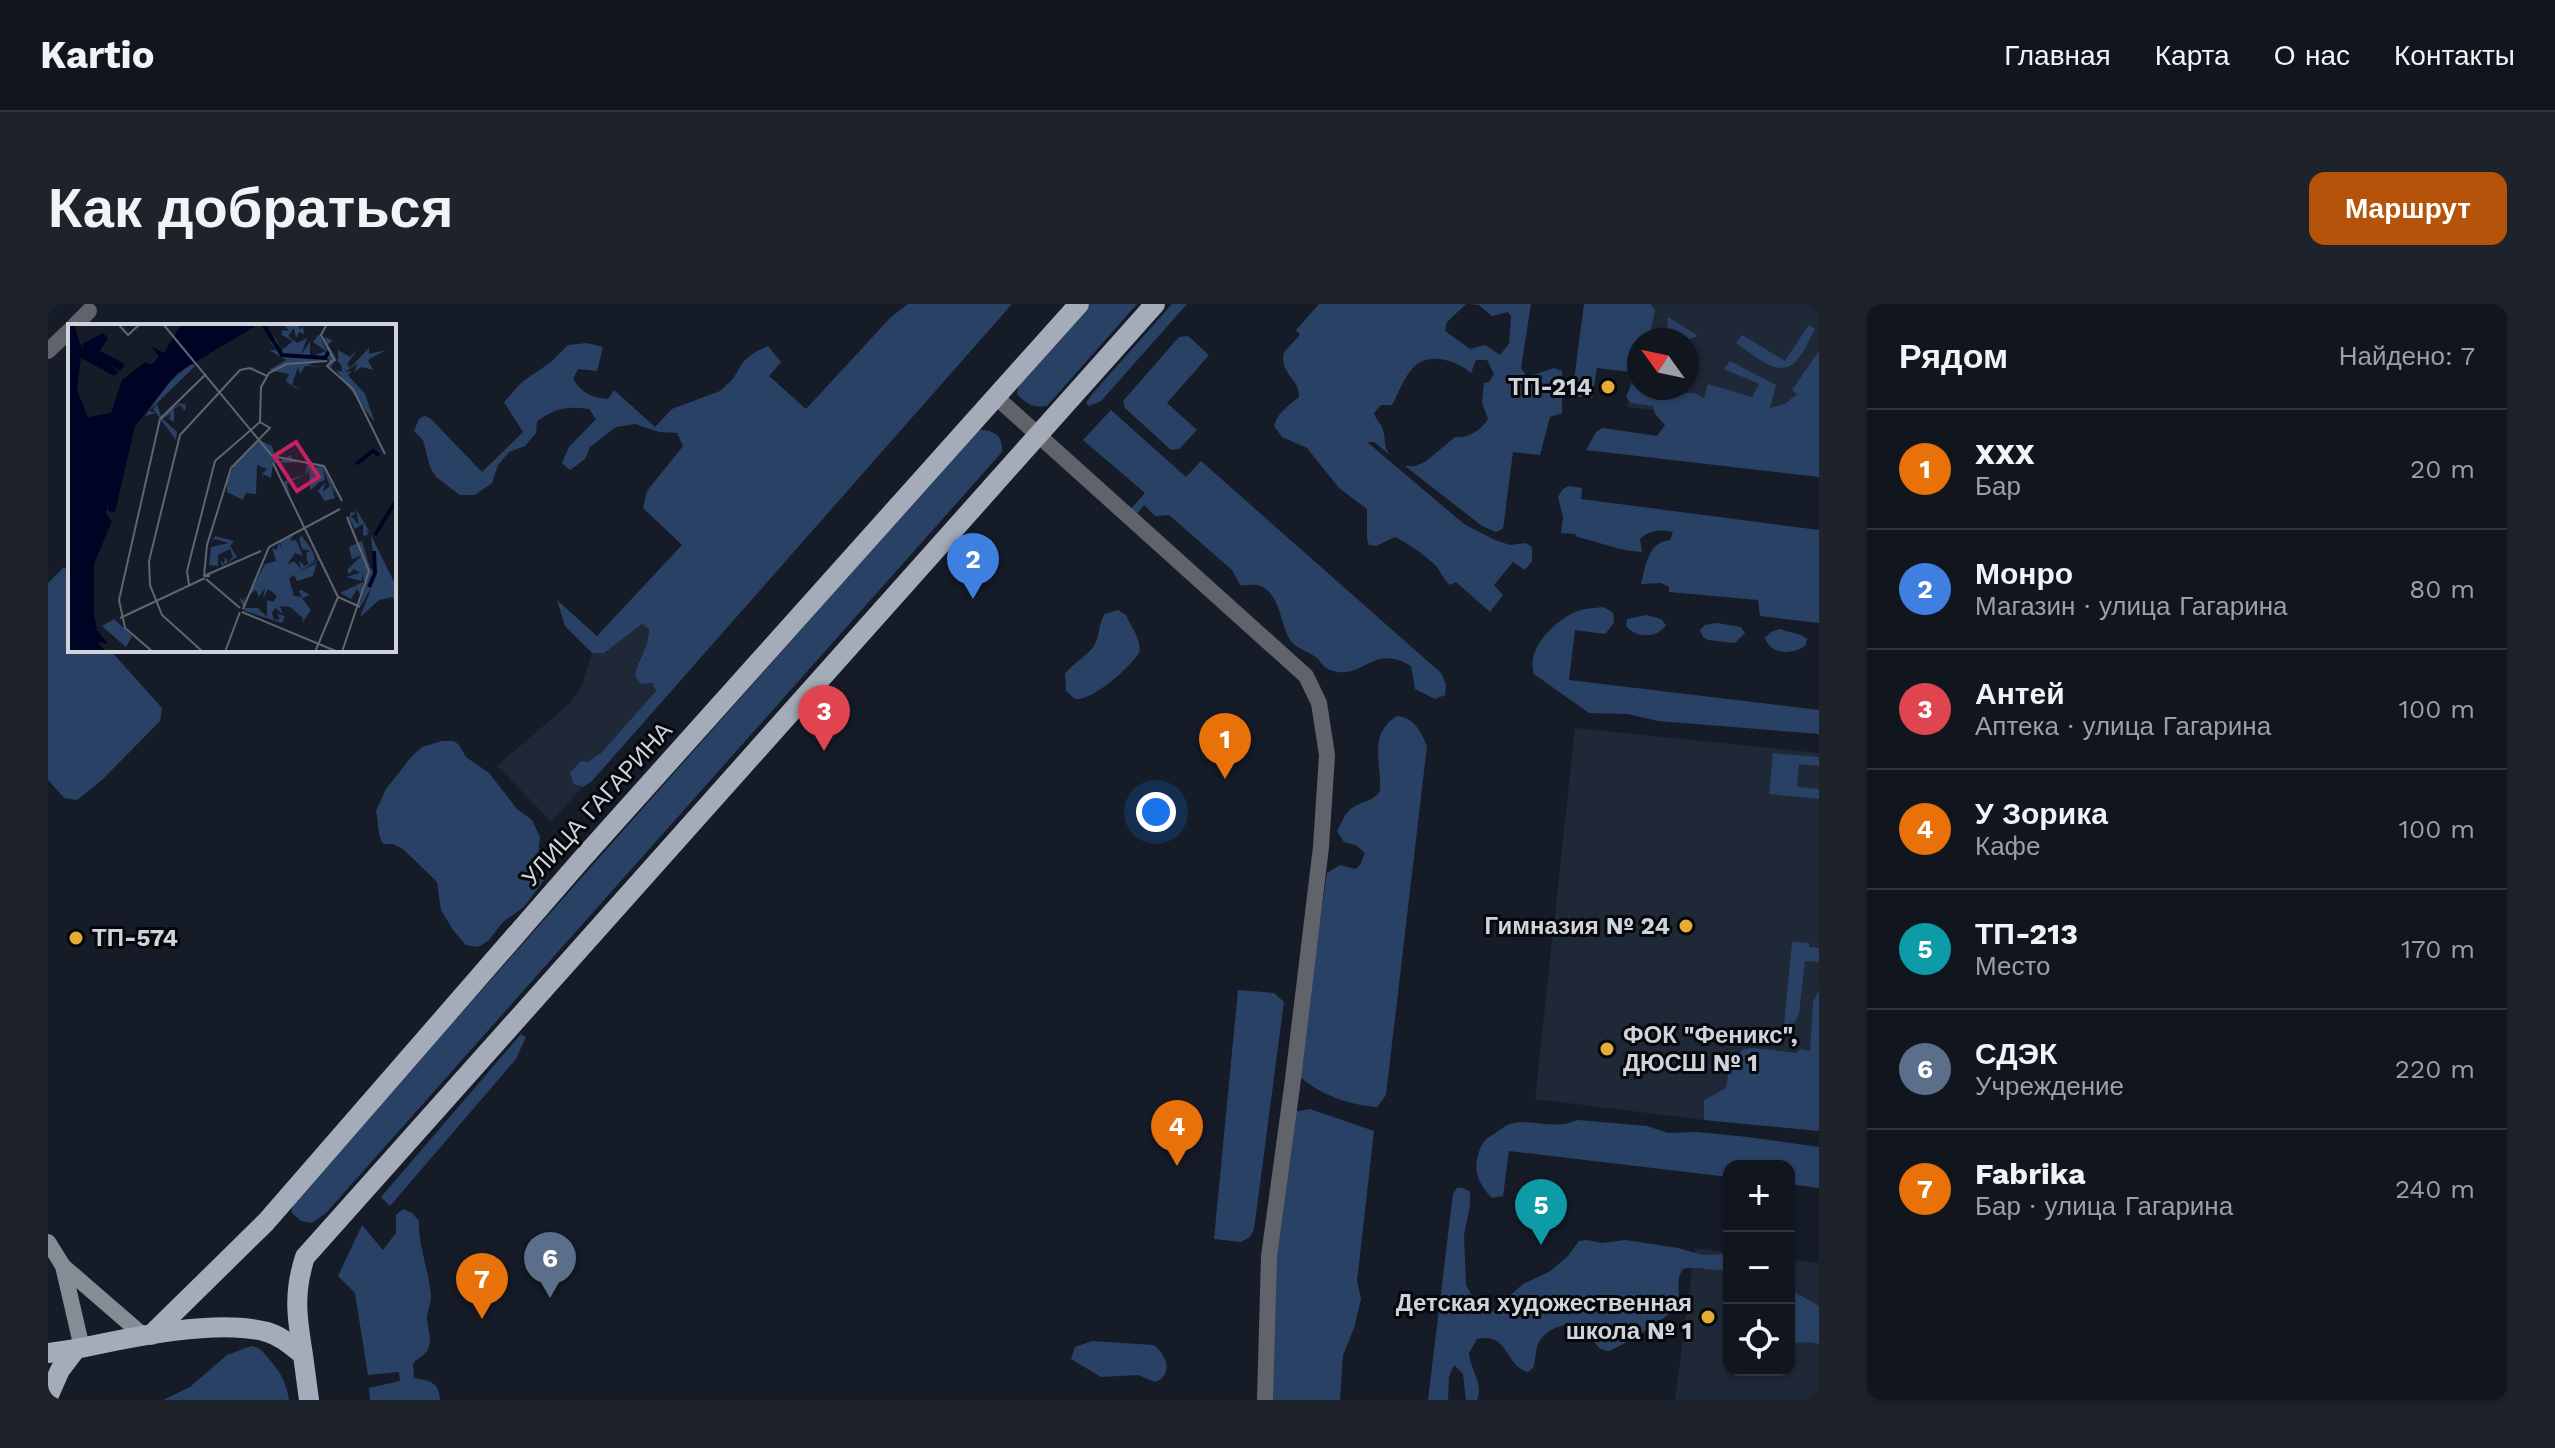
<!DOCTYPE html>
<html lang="ru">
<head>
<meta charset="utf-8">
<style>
	body { margin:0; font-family:"Work Sans",sans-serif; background:#1e222b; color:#f1f3f6 }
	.controls { position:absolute; right:24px; bottom:24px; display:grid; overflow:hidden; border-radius:16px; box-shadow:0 2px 6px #0004 }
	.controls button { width:72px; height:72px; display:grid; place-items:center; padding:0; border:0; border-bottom:2px solid #30343c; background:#10151e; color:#f1f3f6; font:40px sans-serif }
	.compass { position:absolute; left:1579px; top:24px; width:72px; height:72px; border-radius:50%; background:#10151e; box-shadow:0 2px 6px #0004; rotate:303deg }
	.you { position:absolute; left:1108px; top:508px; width:28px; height:28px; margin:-20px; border:6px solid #fff; border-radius:50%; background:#1a73e8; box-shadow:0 0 0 12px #1a73e833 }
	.badge { display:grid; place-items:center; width:52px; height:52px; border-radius:50%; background:#b45309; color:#fff; font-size:26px; font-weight:700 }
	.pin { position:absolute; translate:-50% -66px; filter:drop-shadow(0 2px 4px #0008) }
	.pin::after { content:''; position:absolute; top:42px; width:28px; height:24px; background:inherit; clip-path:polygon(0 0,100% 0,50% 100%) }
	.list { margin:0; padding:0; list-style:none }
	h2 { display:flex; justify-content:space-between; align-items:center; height:104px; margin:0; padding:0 32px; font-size:34px }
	h2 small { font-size:26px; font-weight:400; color:#9c9fa4 }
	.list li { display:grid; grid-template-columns:52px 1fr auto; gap:24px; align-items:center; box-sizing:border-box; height:120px; padding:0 32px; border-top:2px solid #30343c }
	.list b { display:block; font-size:30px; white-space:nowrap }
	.list p { margin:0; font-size:26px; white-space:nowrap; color:#9c9fa4 }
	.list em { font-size:26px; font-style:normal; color:#9c9fa4 }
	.icon { flex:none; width:44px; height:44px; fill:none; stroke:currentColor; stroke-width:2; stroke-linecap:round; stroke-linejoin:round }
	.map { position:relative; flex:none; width:1771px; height:1096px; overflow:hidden; border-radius:16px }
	header { display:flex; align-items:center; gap:48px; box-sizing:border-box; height:112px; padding:0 40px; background:#10151e; border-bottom:2px solid #30343c }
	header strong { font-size:38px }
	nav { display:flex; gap:44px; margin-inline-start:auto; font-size:28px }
	.intro { display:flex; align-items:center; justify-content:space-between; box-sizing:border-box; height:192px; padding:0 48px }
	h1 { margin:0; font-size:56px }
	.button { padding:20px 36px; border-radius:16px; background:#b45309; color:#fff; font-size:28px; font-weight:700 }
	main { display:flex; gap:48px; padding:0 48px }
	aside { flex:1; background:#10151e; border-radius:16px; box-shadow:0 2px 6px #0004 }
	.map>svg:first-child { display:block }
	.built { fill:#1e2837; fill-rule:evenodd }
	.green { fill:#2a4166 }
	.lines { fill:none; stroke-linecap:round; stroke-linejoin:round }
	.street { stroke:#60636a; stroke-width:16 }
	.secondary { stroke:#868c96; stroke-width:16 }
	.primary { stroke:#a4acb9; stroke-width:20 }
	.poi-dot { fill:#e7ac37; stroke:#05070b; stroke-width:3 }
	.labels { text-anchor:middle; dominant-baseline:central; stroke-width:6; stroke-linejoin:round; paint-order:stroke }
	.poi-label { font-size:24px; font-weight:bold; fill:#cfd4dc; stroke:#05070b; text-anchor:end }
	.street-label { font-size:24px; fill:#cfd4dc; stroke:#05070b }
	.inset-river { fill:none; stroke:#000424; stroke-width:4 }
	.inset-road { fill:none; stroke:#5f6670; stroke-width:2 }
	.view { fill:#c32161; fill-opacity:0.15; stroke:#c32161; stroke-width:4 }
	.inset-edge { fill:none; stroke:#cfd4dc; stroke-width:4 }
</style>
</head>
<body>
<header>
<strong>Kartio</strong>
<nav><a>Главная</a><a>Карта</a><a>О нас</a><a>Контакты</a></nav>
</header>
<div class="intro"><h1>Как добраться</h1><a class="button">Маршрут</a></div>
<main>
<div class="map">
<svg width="1771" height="1096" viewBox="0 0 1771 1096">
	<rect width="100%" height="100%" fill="#151c28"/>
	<path class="built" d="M1572 0H1771V126L1579 103 1584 56ZM1591 36H1639V84H1591Z
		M594 320 601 325V341L591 356 608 387 553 449 540 459 526 480 535 483 503 517 449 462 522 399 534 382 544 349 556 348Z
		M1527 424 1771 449V827L1656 816 1487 795Z
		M1647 944 1681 948V1066H1741V956L1771 959V1096H1627Z"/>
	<path class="green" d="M860 0H964L544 477 535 483 526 480 522 469 533 457 540 458 553 449 608 387 604 379 593 380 587 371C591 353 601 344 601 325L594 320 556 349H544L517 322 509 296 549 332 634 241 595 204 599 187 635 142 629 129 611 128 587 120 568 123 542 143 537 155 522 166 514 159 521 143 548 115 541 105C517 102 509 104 489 117L488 129 477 142 461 148 450 161 444 179 427 191H412L388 173 382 163 375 136 366 127 371 115 376 112 382 114 434 168 475 128 456 98 474 78 503 58 520 41 539 39 555 43 549 67 530 65 525 75C534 89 544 94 560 95L566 86 607 123 624 105 672 87 685 75 695 58 707 48 720 42 733 58 721 72 758 105 843 13Z
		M1042 0H1089L999 102C985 104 978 100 969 90L971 77Z
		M1124 0H1139L1053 97 1041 102 1038 99 1045 89Z
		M1271 0H1418L1399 18 1397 27 1422 45 1437 41 1452 51 1461 40 1463 12 1460 8 1444 12 1431 1 1422 0H1483L1473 64 1479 73 1506 64 1514 67V109L1502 113 1492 151 1465 148 1455 225 1448 228 1434 222 1357 162H1367L1377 158 1407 133C1420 135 1433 126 1440 115L1434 99 1436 79 1441 78 1446 70 1439 56H1428L1423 69C1410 58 1385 48 1368 61 1357 70 1351 88 1344 101H1333L1326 109C1328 116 1333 119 1335 126 1338 136 1335 142 1342 151L1326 138H1319L1416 220 1447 236 1462 241 1478 239 1484 243V257L1477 266 1465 258 1446 281 1455 291 1442 308 1408 278 1402 281C1394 275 1393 266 1386 260 1374 249 1361 240 1347 233L1328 242 1321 241 1319 234V205L1291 184 1259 144 1234 133 1226 122C1230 108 1240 102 1251 93 1252 75 1231 70 1236 48L1252 31 1248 26Z
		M1536 0H1602L1607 6 1601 36H1591V84H1608L1611 91 1646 89 1656 94 1660 80 1704 93 1711 80 1676 65 1682 57 1728 81 1722 104 1737 100 1749 90 1744 86 1771 47V173L1538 146 1548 128 1555 124 1609 132 1617 121 1607 110 1605 102 1583 99 1578 93 1585 77 1583 68 1549 64 1544 94 1524 92Z
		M1620 13 1650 32 1639 36H1618Z
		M1761 21 1767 25C1761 36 1755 51 1746 59 1730 75 1702 48 1688 39L1694 31 1737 57Z
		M1140 32 1161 51 1119 99 1149 126 1131 145 1123 146 1077 104 1075 97 1131 33Z
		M1063 106 1138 173 1153 157 1393 369 1398 380 1397 391 1387 395 1367 385 1363 362C1325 338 1314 378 1282 366 1276 364 1273 358 1269 354 1261 347 1250 346 1243 337 1232 322 1233 288 1210 281 1204 280 1199 282 1192 281L1184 266 1121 211 1107 212 1096 201 1088 211 1082 206 1097 189 1035 136Z
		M930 126C946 125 955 132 954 148L278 909 264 919 253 917 243 908 246 898Z
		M1521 182 1534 184 1533 195 1771 226V319L1712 312 1710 296 1621 288V283L1613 279 1593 280C1598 261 1600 238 1622 236L1625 228C1614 225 1601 226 1592 235L1594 248C1572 247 1552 238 1529 233L1527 230 1513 229 1515 213 1510 193 1515 185Z
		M16 263 22 270V346H62L114 404 112 417 54 476 29 496 16 494 0 476V279Z
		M1556 303 1565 309 1566 319 1557 330 1527 326 1521 376 1771 406V430L1610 417 1580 410 1541 409 1486 370C1477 345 1508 315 1530 307 1538 304 1547 304 1556 303Z
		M1070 306 1078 311C1083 324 1094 335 1091 349 1081 364 1045 397 1027 395L1018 387 1017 370C1025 359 1038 353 1046 342 1052 332 1050 320 1057 310Z
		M1598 311 1613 315 1618 321C1609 335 1588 334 1578 322L1579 315Z
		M1669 319 1693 323 1697 329 1687 339 1660 336 1655 333 1652 326 1657 321Z
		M1731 325 1753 331 1759 335 1757 342C1744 351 1723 351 1717 334L1723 328Z
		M1349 412C1367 414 1373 428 1379 442L1338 791 1329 803C1301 801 1269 790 1249 770L1279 569 1292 561 1307 565 1312 561 1317 549 1308 541 1296 538 1289 527C1294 519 1296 510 1304 504 1314 497 1325 498 1332 487 1334 459 1319 431 1349 412Z
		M394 437H406L411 441 418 453 441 469 469 505 484 516 492 533 490 553 496 576 476 603 455 618 440 637 430 643 418 641 405 626 393 606 389 578 355 545 345 540H335C329 530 331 519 328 507L338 485 364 452 374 443Z
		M1725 449 1771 453V462L1751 460 1749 483 1771 485V495L1721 490Z
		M1744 638 1761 639V643L1771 644V658L1757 657 1751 710 1746 719 1736 722Z
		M1190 686 1226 689 1236 698 1206 925 1202 933 1193 938 1166 935Z
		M1771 686V827L1656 816V796L1678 784 1682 757 1696 745 1705 744 1749 749 1752 745 1762 747 1765 698Z
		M473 730 478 733 468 755 342 902 333 893Z
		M1262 805 1326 827 1309 977 1313 995 1306 1024 1295 1051 1292 1096H1217L1223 958 1245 808Z
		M1529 816 1599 822 1620 829 1649 828 1700 833 1771 843V884L1741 880V862H1681V873L1461 847 1455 892 1444 894C1433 883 1426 870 1429 855 1432 842 1435 836 1446 830 1451 827 1456 822 1462 820 1485 814 1505 827 1529 816Z
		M1409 884H1415L1422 888V901L1416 931 1418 981 1429 1000 1443 1008 1475 980 1501 968 1519 953 1531 937 1539 936 1554 939 1577 936 1630 944 1655 951 1677 950 1681 953V965C1665 969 1651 961 1635 965 1626 977 1634 990 1629 1002 1625 1011 1571 1044 1561 1047 1547 1046 1547 1036 1539 1027 1525 1014 1498 1023 1490 1040 1487 1047 1488 1057 1485 1064L1480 1068C1456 1062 1462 1028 1429 1035L1421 1049C1422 1066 1436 1079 1429 1096H1418L1415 1070 1406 1061 1401 1073 1400 1096H1380L1405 890Z
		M355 905 364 909 371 917C370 942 381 966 383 992 383 1001 378 1009 379 1016 380 1026 385 1037 379 1047 375 1053 369 1054 365 1060L366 1074C381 1077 391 1077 392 1096H322L321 1084 352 1077 351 1068 320 1071 307 989 290 972 314 921 335 946 348 929V911Z
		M1741 985 1771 1002V1040C1763 1036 1750 1040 1741 1038Z
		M1044 1037 1105 1041C1119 1050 1126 1071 1107 1078L1090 1071 1053 1073 1023 1055 1027 1043Z
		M203 1042C213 1044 213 1046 219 1053 232 1067 238 1077 241 1096H115L142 1083 179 1051Z"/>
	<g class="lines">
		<path class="street" d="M26 22 41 7
			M0 47 22 26
			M948 93 1258 372 1271 399 1279 451 1273 543 1244 783 1221 952 1217 1096"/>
		<path class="secondary" d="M0 938 15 962 97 1033
			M15 962 34 1044"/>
		<path class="primary" d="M103 1031 218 918 533 556 1031 0
			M0 1049 28 1045
			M255 1051C249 1014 245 990 257 953L1107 0
			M0 1093 12 1066 28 1045C79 1034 169 1014 219 1028 233 1032 244 1042 255 1051L261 1096"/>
	</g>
	<g class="poi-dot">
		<circle cx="1560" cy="83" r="8"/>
		<circle cx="1638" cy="622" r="8"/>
		<circle cx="28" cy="634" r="8"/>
		<circle cx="1559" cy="745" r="8"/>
		<circle cx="1660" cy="1013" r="8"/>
	</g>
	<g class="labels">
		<g class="poi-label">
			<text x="1544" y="83">ТП-214</text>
			<text x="1622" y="622">Гимназия № 24</text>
			<text x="44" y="634" text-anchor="start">ТП-574</text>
			<text x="1575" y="731" text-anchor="start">ФОК "Феникс",<tspan x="1575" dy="28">ДЮСШ № 1</tspan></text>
			<text x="1644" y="999">Детская художественная<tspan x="1644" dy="28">школа № 1</tspan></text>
		</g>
		<g class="street-label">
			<text transform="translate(549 500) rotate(-48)">УЛИЦА ГАГАРИНА</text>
		</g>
	</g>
	<g transform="translate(20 20)">
		<rect width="328" height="328" fill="#151c28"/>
		<path d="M193 0 208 15 213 27 225 17 214 11V6L221 7 217 2 231 0 232 6 235 2 236 10 231 8 228 14 226 4 220 12 229 19 239 14 233 31 247 10 242 18V33L258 27 245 18 251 10 261 32V34L239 41 257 43 237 42 232 50 230 43 224 61 232 65 227 64 218 57 221 50 201 46 218 36 201 26H209L202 18 207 15ZM257 13 265 17 260 20 270 38V26L282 33 290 25 279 40 282 44 301 24V30L318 26 300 36 305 46 294 43 286 48 290 39 277 48 284 47 280 51 297 70 307 99 268 46 274 48 273 41 268 36 262 44ZM124 39 127 42 81 87 88 89 85 85 89 80 93 92 112 79 118 81 117 87 112 81 106 85V98L101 95 103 89 95 95 109 108 108 116 88 89 77 92 100 59ZM191 116 204 122 209 139 223 131 224 136 238 138 205 139 203 154 195 150V155L194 150 199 145 189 141 188 170 178 169 175 176 159 168V157L168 137ZM239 138 255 142 271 176 263 162 267 174 257 177 250 167 257 158 255 168 262 162 255 144 257 156 249 159 245 152 250 160 242 166 241 144 251 143 243 140 239 150 219 159 222 172 215 158 238 150ZM288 185 300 205 324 254 328 260 326 278 325 273 311 276 292 293 305 260 293 282H290L272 273 268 268 271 273 291 281 294 273 289 265 283 275 272 269 295 258 294 268 297 263 294 248V257L278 253 292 249 286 245 281 250 279 246 294 231 284 235 281 223 294 217 302 244 307 248 303 211 299 205 300 211 295 212V200L287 205 281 194 283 188 288 189 283 192 291 201ZM147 212 166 217 162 222 169 233 154 242 152 236 156 240 157 233 160 238 165 233 162 225 150 231V242L141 241 143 223 161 219 146 215 142 221ZM225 212 222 217 228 216 235 232 227 229 219 241 226 237 233 245 231 236 236 242 250 236 244 226 247 236 240 240 238 229 243 227 234 225 231 214 234 212 251 236 226 250 249 239 245 252 229 257 226 251 221 254 226 272 234 273 231 267 233 266 242 271 234 274 243 286 234 299 235 294 222 283 212 282 215 290 207 284 204 289 206 296 212 295 209 290 217 292 214 299 177 287 171 273 175 277 177 272 176 284H190L199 293V276L205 278 209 272 200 265 195 275 197 264 191 273 188 266 180 272 197 240 208 237 204 224 209 226 210 219 214 224 212 218ZM46 295 64 312 58 323 34 302Z" fill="#2a4166"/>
		<path d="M0 0H6L15 28 14 20 35 9 40 14 32 27 57 40 52 47 40 39 51 48 46 52 13 34 9 66 20 93 43 89 54 56 77 38 83 41 91 33 83 22 96 29 113 0H191L109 49 67 102 47 188 40 187V177L38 190 44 197 26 240V289L29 306 40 320 30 318 38 328H0Z" fill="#000424"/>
		<path class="inset-river" d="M195 0 214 31 257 34 261 27M288 140 305 127 311 131M307 211 328 177M301 263 307 249 306 227"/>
		<path class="inset-road" d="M50 0 60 11 72 0M95 0 205 133M259 0 253 11 267 37M265 36 259 42 285 65 317 130M192 98 193 63 201 49 218 40 259 37M209 133 256 142M205 139 270 273 292 283M256 142 274 177M136 252 139 221 163 144 202 104 192 98M142 252H136L193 227M138 255 172 284M121 261 119 247 147 137 192 98M175 285 201 223 272 185M174 288 270 328M52 294 137 254M85 328 57 304 51 276 92 95 138 50M135 328 94 291 82 261 81 237 112 111 172 46 182 44 199 52M157 328 172 288M247 328 270 273M274 328 301 247 279 193"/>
		<path class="view" d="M228 118 251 153 229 167 206 132Z"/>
		<rect width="328" height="328" class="inset-edge"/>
	</g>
</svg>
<div class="controls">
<button>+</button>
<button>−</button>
<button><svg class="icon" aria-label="locate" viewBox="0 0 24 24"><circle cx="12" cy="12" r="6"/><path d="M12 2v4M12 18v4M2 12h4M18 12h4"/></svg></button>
</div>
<svg class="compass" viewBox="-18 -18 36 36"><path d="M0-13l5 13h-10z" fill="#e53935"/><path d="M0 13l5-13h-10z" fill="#9c9fa4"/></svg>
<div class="you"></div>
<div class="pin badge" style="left:1177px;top:475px;background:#e8710a">1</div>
<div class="pin badge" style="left:925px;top:295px;background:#3f7fe0">2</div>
<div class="pin badge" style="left:776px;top:447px;background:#e0444e">3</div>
<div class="pin badge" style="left:1129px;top:862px;background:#e8710a">4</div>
<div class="pin badge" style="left:1493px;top:941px;background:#0f9aa8">5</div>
<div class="pin badge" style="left:502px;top:994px;background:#5c6f8a">6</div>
<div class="pin badge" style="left:434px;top:1015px;background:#e8710a">7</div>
</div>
<aside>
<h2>Рядом<small>Найдено: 7</small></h2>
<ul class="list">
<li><span class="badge" style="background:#e8710a">1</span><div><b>XXX</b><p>Бар</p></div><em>20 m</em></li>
<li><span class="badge" style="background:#3f7fe0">2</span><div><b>Монро</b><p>Магазин · улица Гагарина</p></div><em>80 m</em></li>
<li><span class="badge" style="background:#e0444e">3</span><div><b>Антей</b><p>Аптека · улица Гагарина</p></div><em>100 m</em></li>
<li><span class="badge" style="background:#e8710a">4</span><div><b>У Зорика</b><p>Кафе</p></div><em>100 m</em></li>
<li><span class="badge" style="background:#0f9aa8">5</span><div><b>ТП-213</b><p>Место</p></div><em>170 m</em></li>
<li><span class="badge" style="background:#5c6f8a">6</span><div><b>СДЭК</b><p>Учреждение</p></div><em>220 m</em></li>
<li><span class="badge" style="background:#e8710a">7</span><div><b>Fabrika</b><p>Бар · улица Гагарина</p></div><em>240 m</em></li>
</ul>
</aside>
</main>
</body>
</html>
